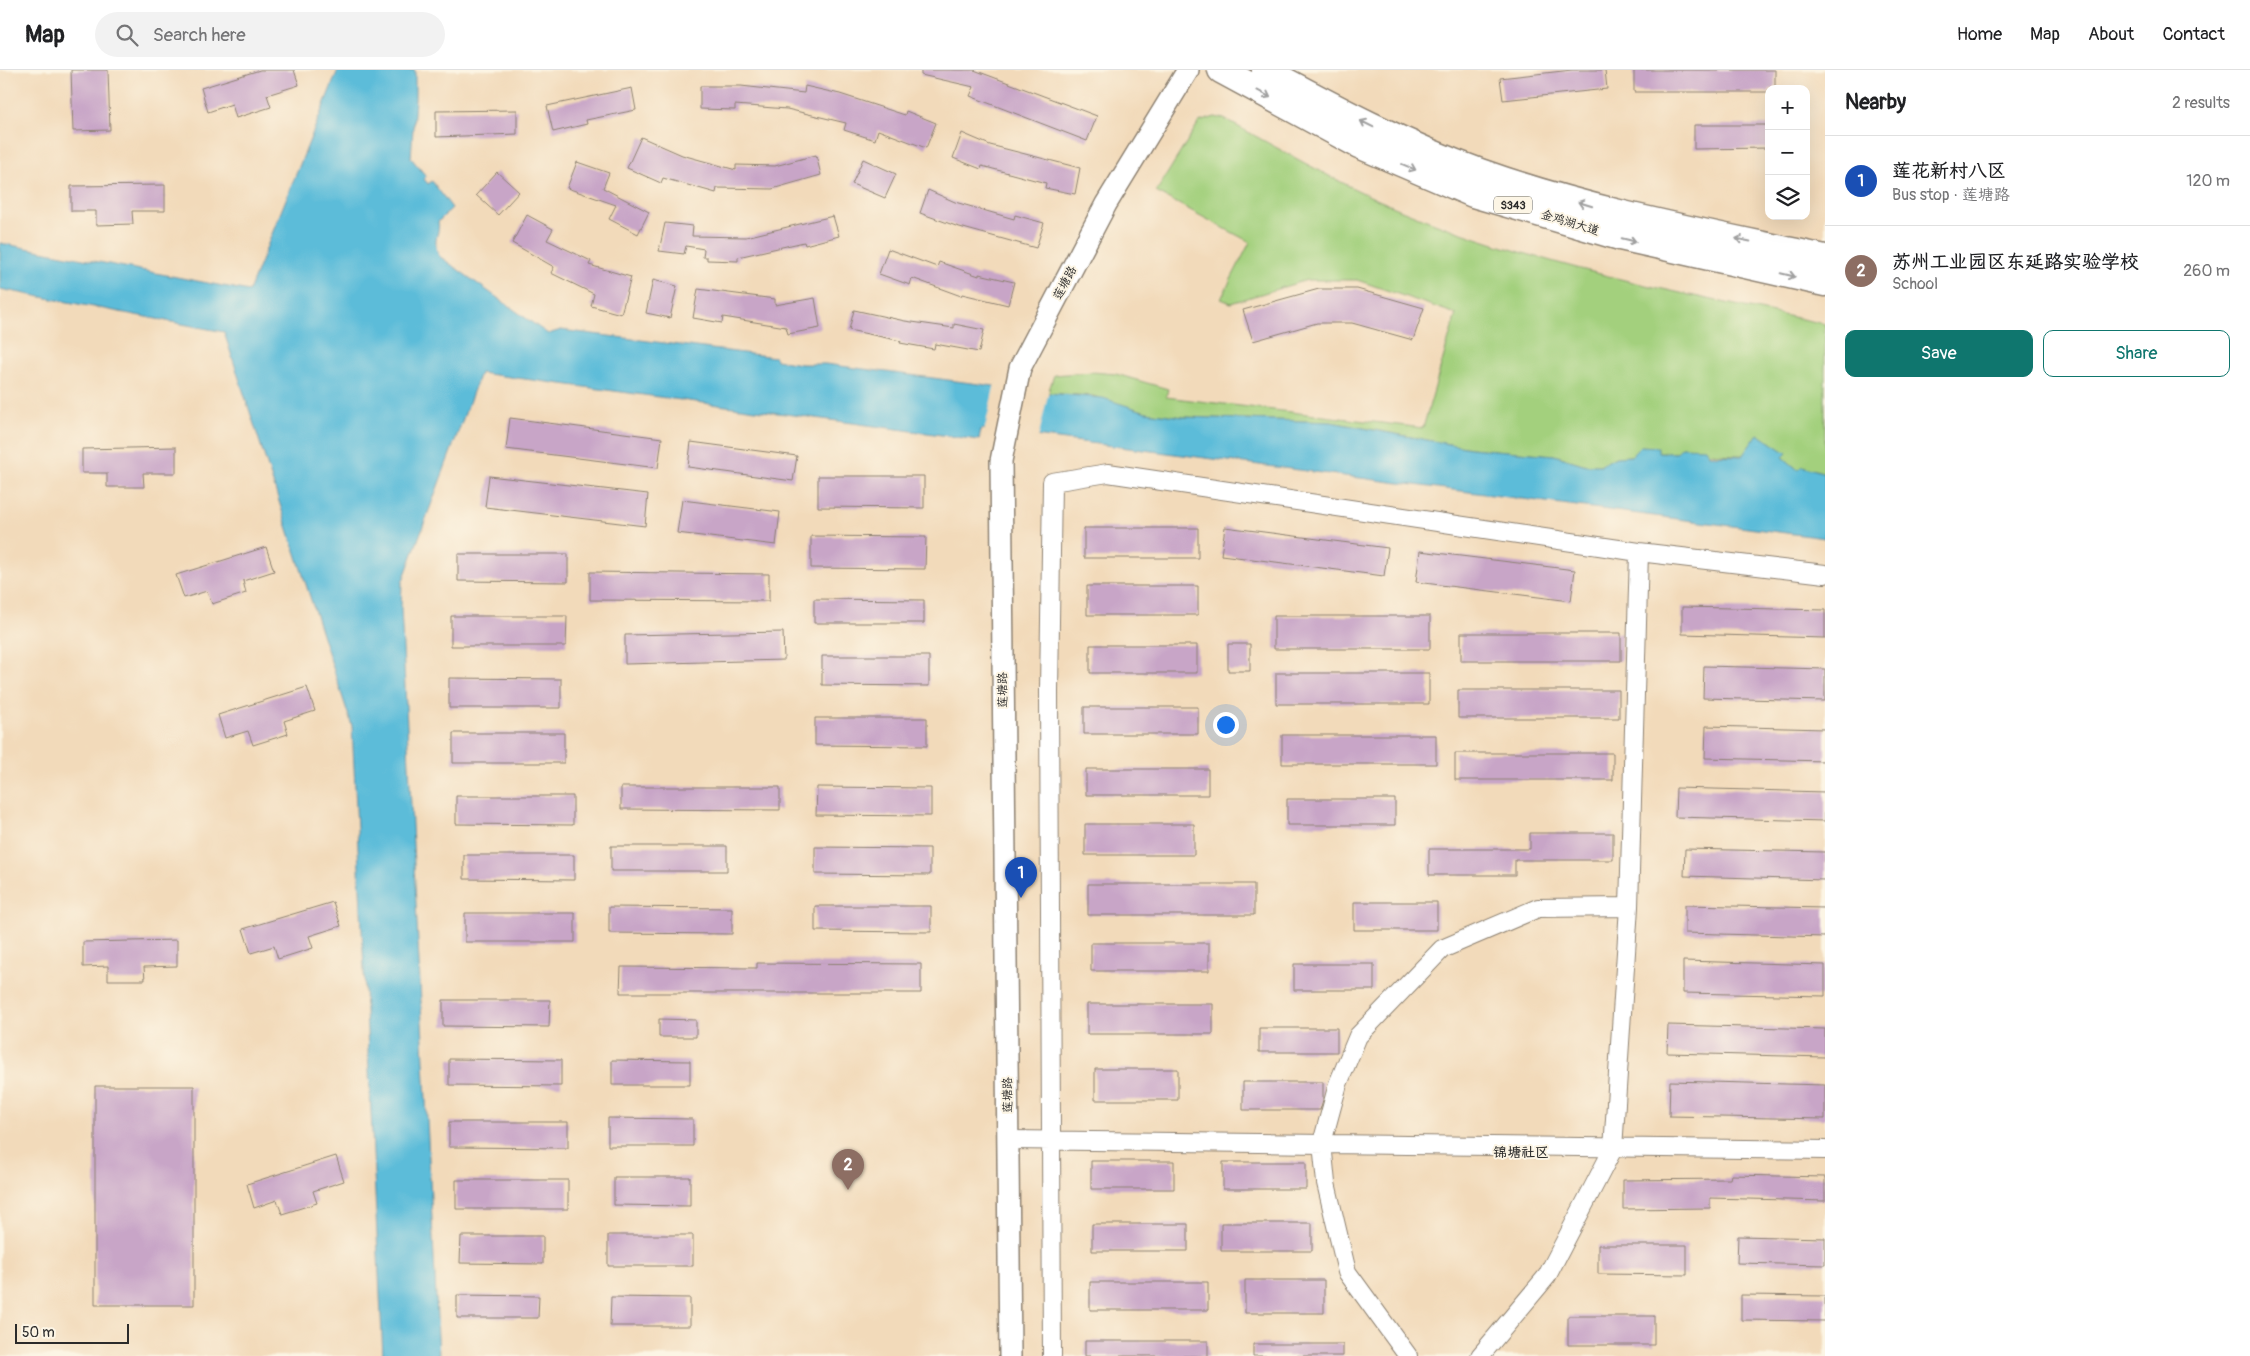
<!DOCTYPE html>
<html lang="en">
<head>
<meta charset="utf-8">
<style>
	body { margin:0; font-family:Pangolin,"LXGW WenKai TC",sans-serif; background:#f2f2f2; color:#202124 }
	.controls { position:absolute; right:15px; top:15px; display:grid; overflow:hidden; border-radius:10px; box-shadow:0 5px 20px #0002 }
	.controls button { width:45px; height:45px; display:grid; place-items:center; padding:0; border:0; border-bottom:1px solid #e0e0e0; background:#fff; color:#202124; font:25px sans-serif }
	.scale { position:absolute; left:15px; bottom:12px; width:114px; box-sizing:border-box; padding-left:5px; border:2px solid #2b2b2b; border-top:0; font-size:14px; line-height:18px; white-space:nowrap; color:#2b2b2b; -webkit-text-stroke:4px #fcf5e5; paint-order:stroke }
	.you { position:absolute; left:1225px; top:654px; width:18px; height:18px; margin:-12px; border:4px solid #fff; border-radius:50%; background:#1a73e8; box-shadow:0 0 0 8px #1a73e833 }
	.badge { display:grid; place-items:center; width:32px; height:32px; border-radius:50%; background:#0f766e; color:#fff; font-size:16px; font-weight:700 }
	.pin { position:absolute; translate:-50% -41px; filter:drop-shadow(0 1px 2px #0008) }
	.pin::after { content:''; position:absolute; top:26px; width:18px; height:15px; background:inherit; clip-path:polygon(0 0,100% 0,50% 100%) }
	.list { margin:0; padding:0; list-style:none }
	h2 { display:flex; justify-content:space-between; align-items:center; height:65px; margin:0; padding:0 20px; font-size:21px }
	h2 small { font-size:16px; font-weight:400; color:#757577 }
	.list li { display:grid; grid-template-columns:32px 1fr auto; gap:15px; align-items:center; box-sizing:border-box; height:90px; padding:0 20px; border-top:1px solid #e0e0e0 }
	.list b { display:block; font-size:19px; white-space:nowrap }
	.list p { margin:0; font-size:16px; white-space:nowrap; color:#757577 }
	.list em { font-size:16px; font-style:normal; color:#757577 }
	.actions { display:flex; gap:10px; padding:15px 20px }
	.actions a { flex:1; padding:11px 0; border:1px solid #0f766e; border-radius:10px; text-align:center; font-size:18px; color:#0f766e }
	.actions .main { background:#0f766e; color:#fff }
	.icon { flex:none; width:28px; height:28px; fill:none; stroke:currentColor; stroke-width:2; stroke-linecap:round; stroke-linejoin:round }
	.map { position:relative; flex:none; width:1825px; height:1286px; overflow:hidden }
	header { display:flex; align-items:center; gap:30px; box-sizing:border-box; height:70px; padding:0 25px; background:#fff; border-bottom:1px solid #e0e0e0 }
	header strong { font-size:24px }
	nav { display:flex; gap:28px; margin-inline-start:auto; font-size:18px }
	.search { width:350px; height:45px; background:#f2f2f2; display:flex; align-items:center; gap:12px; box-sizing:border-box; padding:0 18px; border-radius:28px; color:#757577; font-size:19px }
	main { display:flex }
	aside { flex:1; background:#fff }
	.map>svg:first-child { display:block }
	.green { fill:#a3d07d; stroke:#677e54 }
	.water { fill:#5bbcd9; stroke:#437482 }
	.pier { fill:#f2daba }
	.building { fill:#c8a5c7 }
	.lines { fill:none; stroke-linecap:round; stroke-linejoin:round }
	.minor-casing { stroke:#8e8272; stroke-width:20 }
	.tertiary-casing { stroke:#8e8272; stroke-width:24 }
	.primary-casing { stroke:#8e8272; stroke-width:29 }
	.minor { stroke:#fff; stroke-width:18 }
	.tertiary { stroke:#fff; stroke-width:21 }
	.primary { stroke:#fff; stroke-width:26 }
	.oneway { stroke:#a0a0a0 }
	.labels { text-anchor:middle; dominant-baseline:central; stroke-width:4; stroke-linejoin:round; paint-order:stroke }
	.shield { fill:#fcf5e5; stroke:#6a6863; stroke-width:1 }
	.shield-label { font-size:11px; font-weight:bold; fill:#2b2b2b }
	.street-label { font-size:12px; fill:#2b2b2b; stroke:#fcf5e5 }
	.neighbourhood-label { font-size:14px; font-weight:bold; fill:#2b2b2b; stroke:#fcf5e5 }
</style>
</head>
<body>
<header>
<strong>Map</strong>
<div class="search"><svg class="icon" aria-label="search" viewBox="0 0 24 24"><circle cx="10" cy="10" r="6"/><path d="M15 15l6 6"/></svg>Search here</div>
<nav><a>Home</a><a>Map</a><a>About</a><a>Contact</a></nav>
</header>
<main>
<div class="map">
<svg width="1825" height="1286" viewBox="0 0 1825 1286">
	<rect width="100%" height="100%" fill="#fcf5e5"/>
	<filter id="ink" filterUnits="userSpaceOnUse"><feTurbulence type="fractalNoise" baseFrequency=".02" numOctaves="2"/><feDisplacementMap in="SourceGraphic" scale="10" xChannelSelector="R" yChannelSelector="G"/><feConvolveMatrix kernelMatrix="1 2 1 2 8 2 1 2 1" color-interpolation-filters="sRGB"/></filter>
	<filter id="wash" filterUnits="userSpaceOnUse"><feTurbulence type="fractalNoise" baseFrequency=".0096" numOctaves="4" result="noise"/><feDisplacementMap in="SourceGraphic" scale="20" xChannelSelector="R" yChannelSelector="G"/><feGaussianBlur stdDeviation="1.12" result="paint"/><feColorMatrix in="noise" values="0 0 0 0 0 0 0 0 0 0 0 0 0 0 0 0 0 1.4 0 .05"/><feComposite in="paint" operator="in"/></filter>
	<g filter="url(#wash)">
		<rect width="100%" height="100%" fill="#f2daba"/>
		<path class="green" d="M1215 47 1224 49C1282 80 1339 114 1399 139 1535 196 1681 223 1825 254V403L1802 396 1799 401 1783 387 1786 383C1749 386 1719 387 1682 377L1676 383 1658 382 1642 376 1631 386 1616 387 1601 395H1586L1554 385 1470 378 1331 352 1183 347 1146 342 1093 326 1048 323 1054 305 1092 302 1116 304 1168 319 1166 327 1423 358 1456 244 1357 210H1307L1231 233 1221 229 1250 172 1156 122 1199 52Z"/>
		<path class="water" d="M338 0H415V29L411 88 426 106 424 109 428 114 432 111 452 138 438 152C441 163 431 169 439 186L548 264 561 260 775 287 776 290 801 294H825L1048 323 1103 328 1146 342 1183 347 1331 352 1470 378 1554 385 1586 395H1601L1616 387 1631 386 1641 376 1658 377V382L1676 383 1682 377 1705 378 1709 385 1742 386 1758 364 1787 383 1783 387 1798 400 1802 396 1825 403V468L981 359 979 370 480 303 402 513 401 538 439 1286H383L352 656 224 262 0 219V173L249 221Z"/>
		<path class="pier" d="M995 313 1049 320 1038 369 984 362Z"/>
		<g id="blocks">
			<path class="building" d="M71 0H108L110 60 73 61Z
				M260 0H294L299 15 267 25 271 37 236 48 232 34 208 42 201 18Z
				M921 0H974L1097 46 1087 71 970 26 974 17 921 5Z
				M1572 0H1605L1607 19 1503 30 1500 8Z
				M1634 0H1775V19H1769V22H1634Z
				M700 16H741L804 23 805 16 840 24 905 45 906 41 936 53 926 78 878 60 875 70 844 60 846 53 787 39 735 35V40L700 39Z
				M632 18 636 40 586 50 587 54 553 62 547 36Z
				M517 40V64L436 67V41Z
				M1694 55H1769V78L1694 79Z
				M962 63 990 75 1080 98 1075 124 1045 118 1046 113 982 96 981 99 953 88Z
				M641 67 682 85 736 100V95L775 96 816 85 821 105 772 119 717 118 716 123 663 108 661 113 627 98Z
				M863 89 896 104 885 128 852 114Z
				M577 92 609 103 603 118 649 142 638 164 609 149 616 135 567 118Z
				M497 102 519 122 498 145 476 125Z
				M165 115V141H132L133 154 96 155V141H71V116Z
				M928 120 955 132 1014 149 1015 145 1044 153 1036 178 956 156 920 143Z
				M527 145 553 159 547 170 591 191 589 195 631 207 621 244 591 236 594 224 551 203 554 197 512 173Z
				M833 146 839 166 805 175 804 172 738 187V191L707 190V187H703L704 179 686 176 684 184 659 181 665 153 693 156 692 166 746 167Z
				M888 179 937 197 939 192 979 206V204L1014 212 1008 235 962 224 961 226 912 208 910 215 879 204Z
				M653 210 677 216 670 248 646 243Z
				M698 219 775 229V235L815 228 820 258 788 264 786 257 723 247 722 253 693 248Z
				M1319 219H1357L1424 238 1413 270 1352 253H1317L1253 271 1243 240Z
				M854 240 905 251 954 258V254L984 260 979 282 935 274 934 279 900 273 901 271 849 260Z
				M510 348 662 368 658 398 506 379Z
				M691 372 797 386 793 411 688 397Z
				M176 377V403H143L144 417H107V403H82V379Z
				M489 406 648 424 645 456 485 437Z
				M818 406H924V438L818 437Z
				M682 430 780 442 776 475 677 463Z
				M1225 457 1388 478 1384 506 1221 485Z
				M1084 458H1198V488H1084Z
				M811 466 926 467 925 499 811 498Z
				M266 477 274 501 243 511 246 523 212 534 207 521 184 528 176 505Z
				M1420 481 1575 500 1571 531 1416 512Z
				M458 484H568V512L458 511Z
				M590 502 769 504V531L590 530Z
				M1087 516H1198V545H1087Z
				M814 529 924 530V553H814Z
				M1682 537 1825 540V568L1682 564Z
				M451 546H567L566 576H451Z
				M1274 546H1430V579H1274Z
				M783 562 784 590 625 594V565Z
				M1461 563H1621V591H1461Z
				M1228 574H1250V601H1228Z
				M1090 575H1197V603H1090Z
				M822 586H929V616L822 615Z
				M1704 596 1825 599V631L1703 628Z
				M1276 603H1429V634H1276Z
				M449 608 561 609V638H449Z
				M307 617 315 641 284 651 288 664 253 675 248 661 225 668 218 645Z
				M1458 620H1619V648H1458Z
				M1084 637H1198V664H1084Z
				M815 648H927V676L815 675Z
				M1706 656 1825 659V691L1705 688Z
				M453 663H564V693H453Z
				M1282 665H1436V694H1282Z
				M1455 683H1613V710H1455Z
				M1086 699H1208V725H1086Z
				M621 717H780V740L621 739Z
				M817 717 931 718V746L816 745Z
				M1676 718 1825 722V751L1675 747Z
				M456 726H573V755L456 754Z
				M1287 729H1395V755H1287Z
				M1085 754H1194V785H1085Z
				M1530 763H1613V790H1515V805H1429V779H1530Z
				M611 776H727V801H611Z
				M815 777 930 778V805L815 804Z
				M1685 779 1825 782V810L1684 806Z
				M464 785H574V810L464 809Z
				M1088 814H1254V845H1088Z
				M333 832 341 856 309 866 313 878 278 889 274 876 251 883 243 859Z
				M1354 832H1437V860H1354Z
				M1685 835 1825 838V867L1685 863Z
				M815 836H931V862L815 861Z
				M609 837 732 838V864L609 863Z
				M465 843H575V872H465Z
				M177 870V896L144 897 145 910H108V896L83 897V872Z
				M1091 873H1209V901H1091Z
				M1683 891 1825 895V926L1683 923Z
				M757 893 921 894V923H620L621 897 757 898Z
				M1294 894H1374V920H1294Z
				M443 930H550L549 957 443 956Z
				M1087 934H1213V964H1087Z
				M659 949 696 950V967H659Z
				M1668 955 1825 959V987L1667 983Z
				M1259 958H1337V982H1259Z
				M449 989 561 990V1016L449 1015Z
				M612 990 690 991V1015H612Z
				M1095 999H1178V1030H1095Z
				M1670 1011 1825 1015V1049L1669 1046Z
				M1243 1012H1323V1030L1320 1040H1243Z
				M95 1016H194V1235H95Z
				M608 1048 693 1049V1076H608Z
				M449 1052H568V1078L449 1077Z
				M336 1086 344 1111 313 1121 317 1133 282 1144 277 1130 254 1138 247 1114Z
				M1091 1091H1174V1119H1091Z
				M1223 1092H1306V1119H1223Z
				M1731 1105 1825 1107V1131L1710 1128V1138L1623 1139V1110L1730 1109Z
				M614 1107H690V1136L614 1135Z
				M456 1110H568V1139H456Z
				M1221 1153H1312V1181H1221Z
				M1092 1154H1188V1181H1092Z
				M608 1165H693V1196H608Z
				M461 1166H543V1194L460 1193Z
				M1738 1166 1825 1168V1195L1737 1193Z
				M1598 1175H1687V1205L1598 1204Z
				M1245 1210H1324V1243H1245Z
				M1090 1212H1208V1240H1090Z
				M457 1225 539 1226 538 1248H457Z
				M1741 1225 1825 1226V1251L1741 1250Z
				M611 1227 690 1228V1256H610Z
				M1568 1246H1654V1275H1568Z
				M1085 1271H1208V1286H1085Z
				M1253 1274H1343V1286H1253Z"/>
		</g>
	</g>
	<g filter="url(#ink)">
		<use href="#blocks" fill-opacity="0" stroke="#8e8272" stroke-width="1"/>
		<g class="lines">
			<g class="minor-casing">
				<path id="minor" d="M1008 1070 1825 1080
					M1052 1286 1049 621 1052 412 1108 403 1639 482
					M1408 1286 1347 1202 1326 1113 1322 1073 1338 1014 1358 966 1442 879 1538 838 1629 837
					M1480 1286 1547 1206 1613 1079 1629 837 1639 482 1825 504"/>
			</g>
			<g class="tertiary-casing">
				<path id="tertiary" d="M1010 1286 1001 391 1020 298 1106 134 1188 0"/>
			</g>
			<g class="primary-casing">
				<path id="primary" d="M1221 0 1359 75 1473 124 1620 167 1825 213
					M1265 0C1335 38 1405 75 1480 102 1592 142 1709 163 1825 188"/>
			</g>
			<use href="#minor" class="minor"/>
			<use href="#tertiary" class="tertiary"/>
			<use href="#primary" class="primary"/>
		</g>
		<defs><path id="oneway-shaft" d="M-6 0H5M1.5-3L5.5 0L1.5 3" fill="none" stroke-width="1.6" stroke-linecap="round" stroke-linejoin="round" transform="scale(1.25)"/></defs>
		<g class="oneway">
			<use href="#oneway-shaft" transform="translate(1264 24) rotate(28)"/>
			<use href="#oneway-shaft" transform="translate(1367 54) rotate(-154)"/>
			<use href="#oneway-shaft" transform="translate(1409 97) rotate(23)"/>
			<use href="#oneway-shaft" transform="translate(1585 134) rotate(-163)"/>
			<use href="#oneway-shaft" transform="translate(1629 170) rotate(13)"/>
			<use href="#oneway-shaft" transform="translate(1743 170) rotate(-168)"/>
			<use href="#oneway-shaft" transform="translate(1788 205) rotate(13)"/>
		</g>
	</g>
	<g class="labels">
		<rect class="shield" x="1494" y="126.5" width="38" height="17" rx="4"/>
		<g class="shield-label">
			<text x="1513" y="135">S343</text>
		</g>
		<g class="street-label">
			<text transform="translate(1570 153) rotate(17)">金鸡湖大道</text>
			<text transform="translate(1065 213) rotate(-62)">莲塘路</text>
			<text transform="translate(1003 620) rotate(-91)">莲塘路</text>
			<text transform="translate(1008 1025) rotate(-91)">莲塘路</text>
		</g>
		<g class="neighbourhood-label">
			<text x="1521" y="1082">锦塘社区</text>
		</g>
	</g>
</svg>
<div class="controls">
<button>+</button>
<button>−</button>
<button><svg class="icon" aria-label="layers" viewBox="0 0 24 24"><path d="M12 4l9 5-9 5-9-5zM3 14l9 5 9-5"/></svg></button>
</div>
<div class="scale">50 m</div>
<div class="you"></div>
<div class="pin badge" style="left:1021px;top:828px;background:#1a4fb4">1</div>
<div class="pin badge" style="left:848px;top:1120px;background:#8d6e63">2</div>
</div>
<aside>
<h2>Nearby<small>2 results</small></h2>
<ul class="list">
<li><span class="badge" style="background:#1a4fb4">1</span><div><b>莲花新村八区</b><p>Bus stop · 莲塘路</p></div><em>120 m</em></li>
<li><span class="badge" style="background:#8d6e63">2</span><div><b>苏州工业园区东延路实验学校</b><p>School</p></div><em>260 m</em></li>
</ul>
<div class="actions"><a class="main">Save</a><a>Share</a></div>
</aside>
</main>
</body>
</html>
